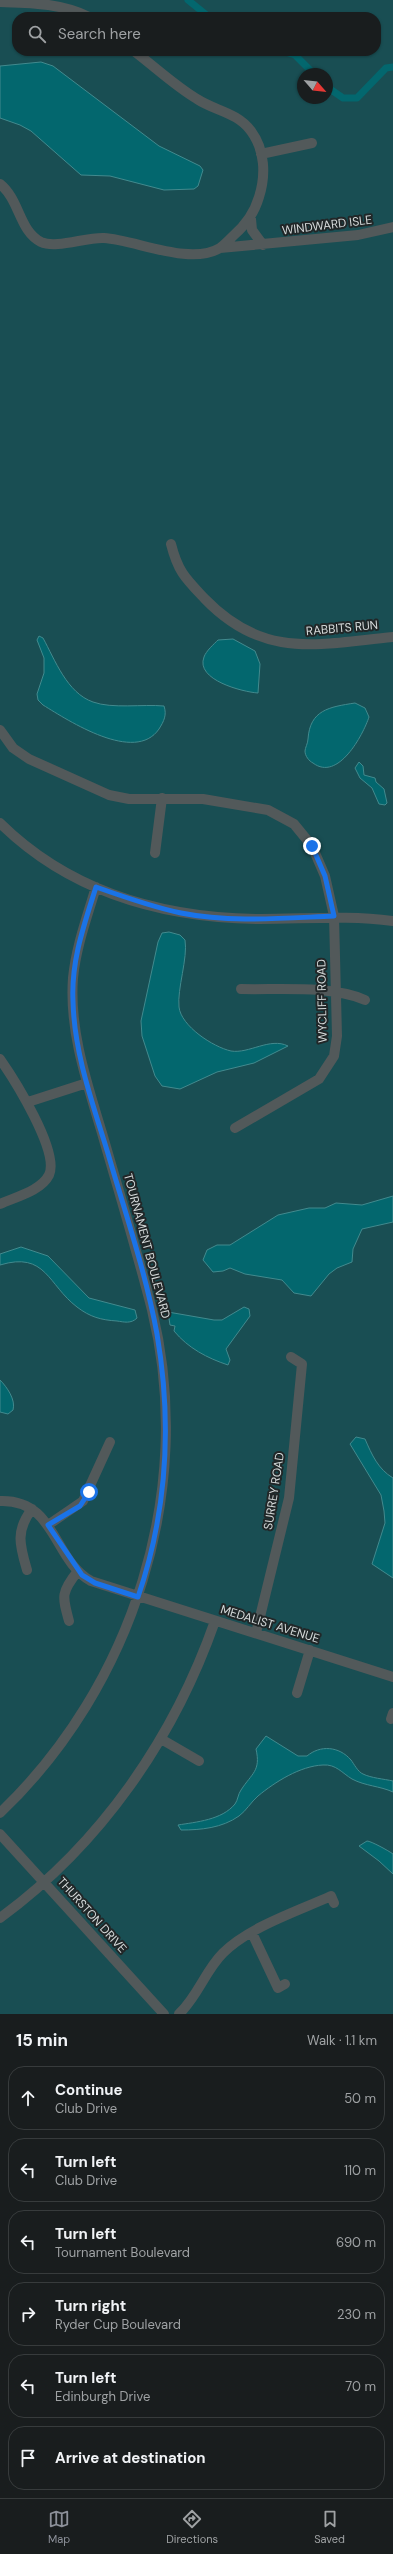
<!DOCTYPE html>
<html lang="en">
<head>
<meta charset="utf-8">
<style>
	body { margin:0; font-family:"DM Sans",sans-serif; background:#222627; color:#f1f3f6 }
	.compass { position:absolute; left:297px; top:68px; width:36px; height:36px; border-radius:50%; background:#191d1e; box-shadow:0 1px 3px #0004; rotate:118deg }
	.stop { position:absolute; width:12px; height:12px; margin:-9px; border:3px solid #1a73e8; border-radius:50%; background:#fff }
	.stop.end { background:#1a73e8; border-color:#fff; box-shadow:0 1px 4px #0008 }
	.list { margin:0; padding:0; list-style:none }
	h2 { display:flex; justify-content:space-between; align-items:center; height:52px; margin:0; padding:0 16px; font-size:17px }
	h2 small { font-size:13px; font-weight:400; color:#9fa2a4 }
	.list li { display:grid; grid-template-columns:26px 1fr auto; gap:12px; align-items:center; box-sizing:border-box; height:64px; margin:0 8px 8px; padding:0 8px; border:1px solid #373b3c; border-radius:16px }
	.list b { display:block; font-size:15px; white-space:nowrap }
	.list p { margin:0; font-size:13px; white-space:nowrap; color:#9fa2a4 }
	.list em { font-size:13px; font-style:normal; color:#9fa2a4 }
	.icon { flex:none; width:22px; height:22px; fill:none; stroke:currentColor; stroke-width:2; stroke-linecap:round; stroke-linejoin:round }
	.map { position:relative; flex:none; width:393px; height:2014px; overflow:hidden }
	.search { position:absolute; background:#191d1e; box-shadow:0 1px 3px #0004; left:12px; right:12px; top:12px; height:44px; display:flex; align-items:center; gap:10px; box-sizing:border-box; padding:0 14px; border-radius:16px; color:#9fa2a4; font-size:15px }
	.sheet { height:484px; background:#191d1e }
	nav { display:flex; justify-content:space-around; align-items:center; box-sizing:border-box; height:56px; border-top:1px solid #373b3c; background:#191d1e; font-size:11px; color:#9fa2a4 }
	nav a { display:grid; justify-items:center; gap:2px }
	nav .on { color:#8c9099 }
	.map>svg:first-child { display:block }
	.green { fill:#194e53; fill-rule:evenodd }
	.water { fill:#03676e; stroke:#428a8e }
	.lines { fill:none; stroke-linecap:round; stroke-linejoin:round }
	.canal { stroke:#03676e; stroke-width:7 }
	.minor { stroke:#52595a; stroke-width:10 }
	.route { stroke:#1a73e8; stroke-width:5 }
	.labels { text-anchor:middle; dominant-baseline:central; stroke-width:4; stroke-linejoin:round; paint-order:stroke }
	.street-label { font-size:12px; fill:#d5dada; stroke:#212728 }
</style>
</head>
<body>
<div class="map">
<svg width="393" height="2014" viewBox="0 0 393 2014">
	<rect width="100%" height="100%" fill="#212728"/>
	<path class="green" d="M0 0H393V2014H0ZM17 17H376V51H17ZM303 74H327V98H303Z"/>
	<path class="water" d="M41 62 53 66 159 146 200 166 203 170 198 186 194 189 164 190 110 176 81 175 31 131 20 125 0 118V66Z
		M39 636 43 638C55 660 67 693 93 702 112 709 143 704 164 706 167 715 164 721 159 729 135 764 69 721 43 705L38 700 37 694 44 673V658L37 640Z
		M233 639 255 651 260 664 258 693C243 692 195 680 204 657 206 651 214 644 218 640Z
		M355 703 365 708 369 717C363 735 338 782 313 763 309 761 305 756 305 751 305 748 308 743 308 739 310 710 329 707 355 703Z
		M359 762 363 766 364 775 375 778 376 782 384 789 387 803 385 805 379 804 372 788 360 778 355 768Z
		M169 932 180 935 185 940C188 958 177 989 179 1007 181 1026 213 1047 231 1051 249 1054 270 1037 288 1046L254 1063 217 1072 180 1089 162 1086 155 1076 142 1036 141 1021 158 942 162 933Z
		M393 1196V1222L362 1229 353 1249 352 1262 337 1268 329 1274 311 1296 294 1293 282 1280 245 1274 230 1268 223 1271 213 1272 203 1260 207 1250 217 1245H230L278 1215 309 1208H325L336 1203 362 1205Z
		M21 1247 48 1256 89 1298 135 1310 137 1318C131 1324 124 1322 117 1321 101 1320 90 1317 77 1307 48 1285 46 1251 0 1265V1254Z
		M244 1307 249 1309 250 1316 226 1349 230 1360 228 1365C207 1358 188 1348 174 1331L175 1326 170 1325 168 1312 214 1320H222Z
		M0 1380C7 1387 16 1400 13 1410L8 1414 0 1412Z
		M356 1437 365 1439C372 1455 378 1469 393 1478V1578L372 1564 385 1523 384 1511 381 1495 350 1444Z
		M266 1736 298 1756H307C320 1745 339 1746 351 1760 354 1764 358 1772 363 1774 371 1778 384 1779 393 1781V1792C380 1786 365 1786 352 1779 342 1773 336 1764 323 1765 300 1766 275 1782 258 1796 251 1802 246 1811 239 1816 222 1828 201 1830 181 1830L178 1825C196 1822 222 1820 235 1804 238 1800 238 1794 241 1790 252 1773 261 1771 256 1749Z
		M367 1841C371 1841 389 1851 393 1854V1874L379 1861 359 1846Z"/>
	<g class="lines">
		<path class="canal" d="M188 0 209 17
			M282 51 295 55 314 74
			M327 87 343 98H357L386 68 393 67"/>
		<path class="minor" d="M0 2C31 3 61 3 89 17
			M261 154 312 143
			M0 184C20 200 19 231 41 242 56 249 86 237 104 238 136 240 190 266 220 248 224 245 229 240 233 236 246 225 254 214 259 197 266 175 265 150 251 131 237 112 215 111 197 99 175 86 155 67 134 51
			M251 219 252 230 263 245
			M220 248 358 235 393 227
			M171 544C178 572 186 579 205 599 264 660 318 644 393 637
			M0 730 13 748 29 759 109 795 129 799H203L268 810 294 824 312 846 325 876 334 916 337 1036 334 1056 319 1079 235 1128
			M0 823C70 892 163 918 260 919 305 919 348 915 393 921
			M155 853 162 798
			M241 989C279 990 331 985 365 1000
			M0 1059C14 1079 60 1152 49 1175 41 1191 15 1197 0 1204
			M28 1102 87 1083
			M0 1501C56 1499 53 1560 91 1581L393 1677
			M48 1525 83 1501 110 1442
			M27 1570C20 1546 15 1531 32 1509
			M69 1621C62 1596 61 1592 78 1571
			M256 1633 289 1498 302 1364 291 1357
			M297 1693 310 1650
			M391 1719 393 1713
			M161 1739 199 1761
			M0 1813C133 1686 196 1490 152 1310 137 1251 119 1192 102 1133 87 1083 69 1031 73 978 76 947 87 917 96 887
			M0 1834 164 2014
			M0 1918C101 1844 174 1738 215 1621
			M252 1933 278 1988 285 1984
			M179 2014C198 1996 205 1971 223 1953 249 1927 298 1911 331 1896L334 1903"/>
	</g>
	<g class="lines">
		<path class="route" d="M89 1492 80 1506 48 1525 82 1575 95 1583 138 1597C167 1512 172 1422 157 1334 146 1274 126 1215 109 1157 94 1107 74 1054 73 1001 71 961 84 925 96 887 124 897 152 907 181 913 231 923 284 918 334 916L325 876 312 846"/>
	</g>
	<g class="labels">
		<g class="street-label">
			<text transform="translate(327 225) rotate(-7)">WINDWARD ISLE</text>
			<text transform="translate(342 628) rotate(-5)">RABBITS RUN</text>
			<text transform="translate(322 1001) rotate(-91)">WYCLIFF ROAD</text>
			<text transform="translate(147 1246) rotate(75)">TOURNAMENT BOULEVARD</text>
			<text transform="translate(274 1491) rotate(-81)">SURREY ROAD</text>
			<text transform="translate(270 1624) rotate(17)">MEDALIST AVENUE</text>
			<text transform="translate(92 1915) rotate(48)">THURSTON DRIVE</text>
		</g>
	</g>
</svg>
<svg class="compass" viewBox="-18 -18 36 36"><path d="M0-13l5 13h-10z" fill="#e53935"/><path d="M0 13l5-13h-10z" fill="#9fa2a4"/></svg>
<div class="stop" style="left:89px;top:1492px"></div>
<div class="stop end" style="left:312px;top:846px"></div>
<div class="search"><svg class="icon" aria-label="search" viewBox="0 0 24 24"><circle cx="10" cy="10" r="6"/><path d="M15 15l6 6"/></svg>Search here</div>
</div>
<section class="sheet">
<h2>15 min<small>Walk · 1.1 km</small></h2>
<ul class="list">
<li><svg class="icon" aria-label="ahead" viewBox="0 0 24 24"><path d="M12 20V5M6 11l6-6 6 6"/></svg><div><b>Continue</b><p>Club Drive</p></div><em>50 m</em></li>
<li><svg class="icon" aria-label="left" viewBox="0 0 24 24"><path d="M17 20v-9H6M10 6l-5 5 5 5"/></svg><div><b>Turn left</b><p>Club Drive</p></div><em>110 m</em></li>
<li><svg class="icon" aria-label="left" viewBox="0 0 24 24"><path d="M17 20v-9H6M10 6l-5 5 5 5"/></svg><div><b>Turn left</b><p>Tournament Boulevard</p></div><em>690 m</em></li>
<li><svg class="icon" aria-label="right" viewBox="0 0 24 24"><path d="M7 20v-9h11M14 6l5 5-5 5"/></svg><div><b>Turn right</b><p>Ryder Cup Boulevard</p></div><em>230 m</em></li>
<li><svg class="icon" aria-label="left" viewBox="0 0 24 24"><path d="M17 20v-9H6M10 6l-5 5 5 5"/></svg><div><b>Turn left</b><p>Edinburgh Drive</p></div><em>70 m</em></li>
<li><svg class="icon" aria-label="arrive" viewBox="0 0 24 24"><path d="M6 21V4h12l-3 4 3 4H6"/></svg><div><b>Arrive at destination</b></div></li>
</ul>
</section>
<nav>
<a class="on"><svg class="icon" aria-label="map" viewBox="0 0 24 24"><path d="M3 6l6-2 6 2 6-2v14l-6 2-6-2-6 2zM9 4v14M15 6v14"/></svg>Map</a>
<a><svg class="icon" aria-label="directions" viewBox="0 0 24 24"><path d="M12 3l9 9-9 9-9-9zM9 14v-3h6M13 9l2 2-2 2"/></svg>Directions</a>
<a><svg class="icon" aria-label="saved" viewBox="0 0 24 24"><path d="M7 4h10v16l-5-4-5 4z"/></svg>Saved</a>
</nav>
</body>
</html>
